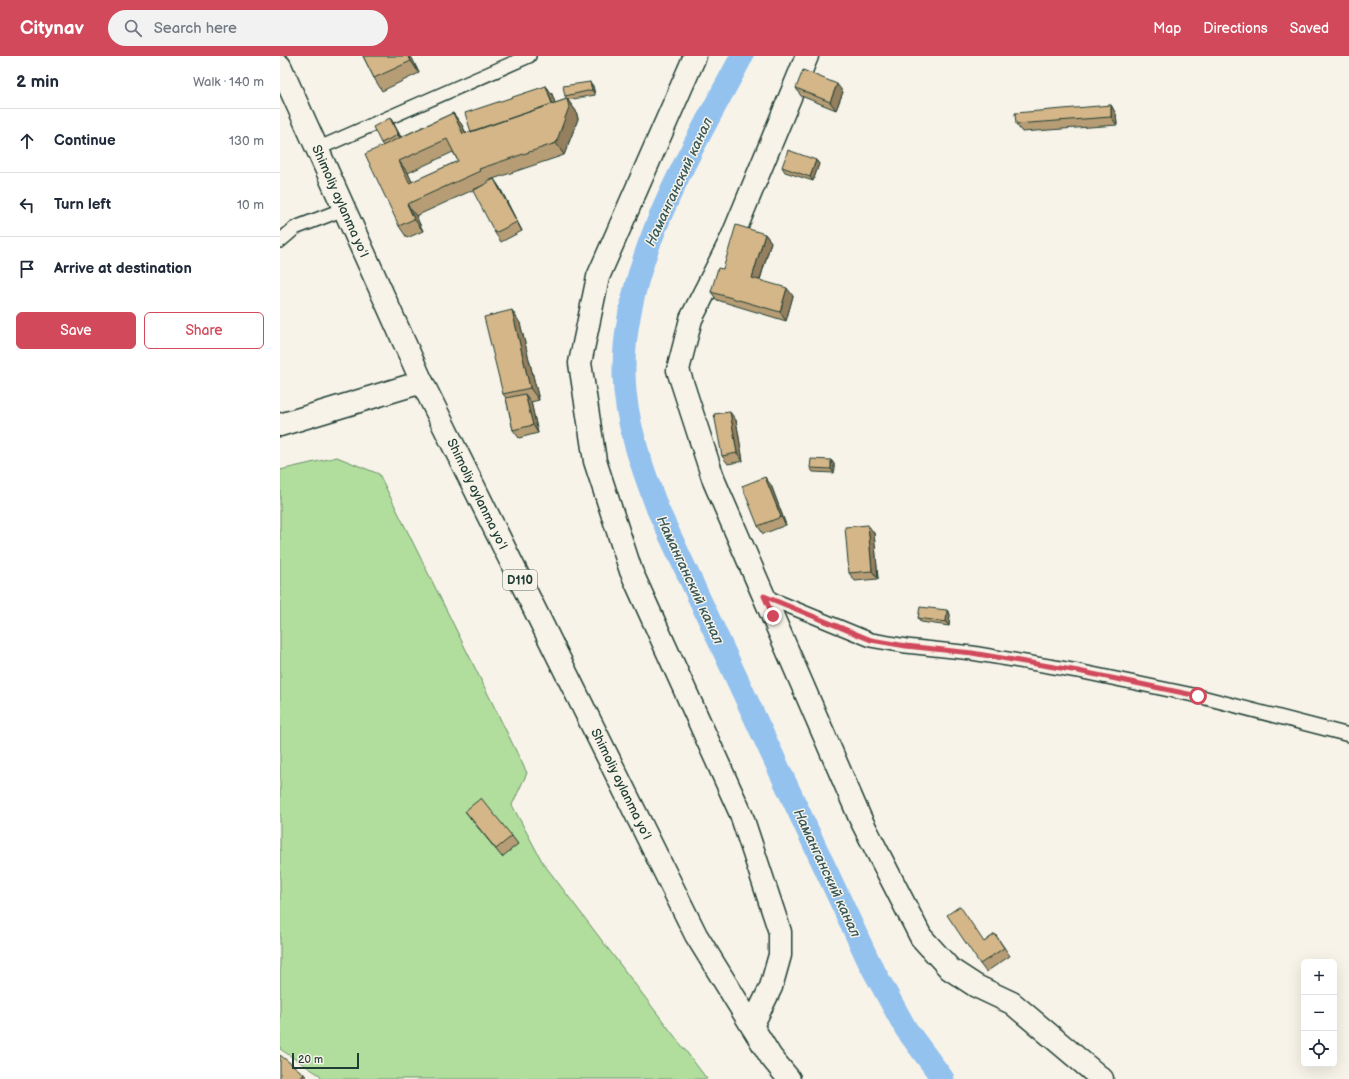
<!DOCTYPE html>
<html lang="en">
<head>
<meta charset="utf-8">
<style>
	body { margin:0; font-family:"Balsamiq Sans",sans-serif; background:#f2f2f3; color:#1f2937 }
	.controls { position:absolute; right:12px; bottom:12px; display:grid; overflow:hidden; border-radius:6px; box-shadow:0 4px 16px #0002 }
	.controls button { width:36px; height:36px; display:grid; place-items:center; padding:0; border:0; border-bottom:1px solid #e0e1e3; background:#fff; color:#1f2937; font:20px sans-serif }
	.scale { position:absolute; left:12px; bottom:10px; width:67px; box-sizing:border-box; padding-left:4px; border:2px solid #1f3d34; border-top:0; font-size:11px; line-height:14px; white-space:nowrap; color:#1f3d34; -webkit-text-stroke:3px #f7f3e8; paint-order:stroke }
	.stop { position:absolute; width:12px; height:12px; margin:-9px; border:3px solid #d1495b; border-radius:50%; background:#fff }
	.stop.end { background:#d1495b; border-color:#fff; box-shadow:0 1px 4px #0008 }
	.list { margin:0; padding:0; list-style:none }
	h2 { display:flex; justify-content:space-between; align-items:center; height:52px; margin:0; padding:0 16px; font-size:17px }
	h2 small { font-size:13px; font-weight:400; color:#747a83 }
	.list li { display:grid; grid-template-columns:26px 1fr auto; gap:12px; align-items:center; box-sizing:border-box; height:64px; padding:0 16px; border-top:1px solid #e0e1e3 }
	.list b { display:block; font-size:15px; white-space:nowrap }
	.list em { font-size:13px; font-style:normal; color:#747a83 }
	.actions { display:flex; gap:8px; padding:12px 16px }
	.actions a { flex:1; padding:9px 0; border:1px solid #d1495b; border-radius:6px; text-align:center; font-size:14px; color:#d1495b }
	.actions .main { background:#d1495b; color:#fff }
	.icon { flex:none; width:22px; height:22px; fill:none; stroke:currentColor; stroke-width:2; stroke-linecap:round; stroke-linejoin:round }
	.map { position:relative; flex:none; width:1069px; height:1023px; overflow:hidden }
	header { display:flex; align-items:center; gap:24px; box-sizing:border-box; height:56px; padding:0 20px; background:#d1495b; color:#fff }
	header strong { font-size:19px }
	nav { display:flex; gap:22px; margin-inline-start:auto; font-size:14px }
	.search { width:280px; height:36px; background:#f2f2f3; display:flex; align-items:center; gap:10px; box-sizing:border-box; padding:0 14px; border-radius:22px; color:#747a83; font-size:15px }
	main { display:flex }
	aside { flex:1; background:#fff }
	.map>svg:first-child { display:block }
	.green { fill:#b1de9d; stroke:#688e68 }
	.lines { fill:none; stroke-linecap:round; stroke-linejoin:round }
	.canal { stroke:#94c2ef; stroke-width:23 }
	.service-casing { stroke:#1f3d34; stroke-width:16 }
	.minor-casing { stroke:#1f3d34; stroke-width:25 }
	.primary-casing { stroke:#1f3d34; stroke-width:25 }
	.service { stroke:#f7f3e8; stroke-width:13 }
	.minor { stroke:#f7f3e8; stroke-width:22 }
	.primary { stroke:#f7f3e8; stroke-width:22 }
	.wall { fill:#b69d75; stroke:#1f3d34; fill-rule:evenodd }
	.shaded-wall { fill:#947f5f; stroke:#1f3d34 }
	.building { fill:#d4b688; stroke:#1f3d34; fill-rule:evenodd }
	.route { stroke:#d1495b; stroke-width:5 }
	.labels { text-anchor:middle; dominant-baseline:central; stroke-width:3; stroke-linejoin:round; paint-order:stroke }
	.shield { fill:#f7f3e8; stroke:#60746a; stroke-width:1 }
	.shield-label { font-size:12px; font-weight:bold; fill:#1f3d34 }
	.street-label { font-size:13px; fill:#1f3d34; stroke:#f7f3e8 }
	.water-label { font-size:14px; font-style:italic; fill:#365859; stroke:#f7f3e8 }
</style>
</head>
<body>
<header>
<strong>Citynav</strong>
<div class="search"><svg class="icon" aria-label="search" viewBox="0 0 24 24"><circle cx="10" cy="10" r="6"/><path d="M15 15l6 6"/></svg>Search here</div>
<nav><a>Map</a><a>Directions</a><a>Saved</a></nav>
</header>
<main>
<aside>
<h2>2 min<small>Walk · 140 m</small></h2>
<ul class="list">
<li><svg class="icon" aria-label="ahead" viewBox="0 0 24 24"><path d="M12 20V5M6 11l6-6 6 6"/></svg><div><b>Continue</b></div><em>130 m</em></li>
<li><svg class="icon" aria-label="left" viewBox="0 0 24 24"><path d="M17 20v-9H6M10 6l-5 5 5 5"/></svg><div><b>Turn left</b></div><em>10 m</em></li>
<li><svg class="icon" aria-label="arrive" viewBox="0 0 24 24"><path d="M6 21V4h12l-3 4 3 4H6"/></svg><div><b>Arrive at destination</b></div></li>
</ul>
<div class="actions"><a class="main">Save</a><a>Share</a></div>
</aside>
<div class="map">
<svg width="1069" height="1023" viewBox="0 0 1069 1023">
	<rect width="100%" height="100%" fill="#f7f3e8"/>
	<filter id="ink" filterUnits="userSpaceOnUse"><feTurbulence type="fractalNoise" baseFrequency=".025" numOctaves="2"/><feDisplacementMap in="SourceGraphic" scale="8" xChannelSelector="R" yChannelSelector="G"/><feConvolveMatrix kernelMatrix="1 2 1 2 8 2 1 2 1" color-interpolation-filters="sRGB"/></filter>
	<g filter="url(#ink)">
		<path class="green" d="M57 401 99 418 247 717 232 749 263 807 427 1023H40L41 1020 0 993V414Z"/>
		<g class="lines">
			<path class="canal" d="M462 0C411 96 342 207 344 319 345 366 362 411 378 454L589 906 626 973 663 1023"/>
			<g class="service-casing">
				<path id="service" d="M37 93 249 0
					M0 185 15 172 64 153
					M484 540 591 584 626 590 692 597 798 615 918 640 1069 679"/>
			</g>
			<g class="minor-casing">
				<path id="minor" d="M415 0 318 221 300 307 315 405 351 515 461 758 500 876V899L491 931 472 970
					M527 0 451 184 411 263 398 314 434 425 580 762 641 881 670 913 696 930 732 947 822 1023
					M0 369 142 326"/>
			</g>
			<g class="primary-casing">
				<path id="primary" d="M0 10 142 326 416 879 491 1001 509 1023"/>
			</g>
			<use href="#service" class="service"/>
			<use href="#minor" class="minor"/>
			<use href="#primary" class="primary"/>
		</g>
		<path class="wall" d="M83 0H131L139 17 102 35 94 22Z
			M310 26 313 30 315 39 288 44 296 55 298 63 284 99 207 125 208 127 214 123 220 132 242 175 221 186 215 177 206 128 136 160 143 175 127 182 119 170 103 90 101 87 110 62 113 66 121 81 173 57 182 69 186 77 191 76 266 30 272 38 275 47 287 43 285 40ZM173 96 178 105 132 126 128 117Z
			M516 32 563 36 556 54 521 40Z
			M831 49 836 58 837 69 742 76 736 68Z
			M536 104 539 108 533 125 505 116 502 111Z
			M485 178 491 186 480 224 513 240 506 265 437 244 431 236 443 213Z
			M240 267 259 344 251 346 258 377 239 382 233 374 226 342 223 338Z
			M456 364 463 405 448 408 442 400Z
			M551 404 554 408V417L533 416 530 412Z
			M491 429 506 469 483 478 478 470Z
			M594 477 598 523 575 525 569 517Z
			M670 558 669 570 641 566 638 562Z
			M185 755 232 780 238 788 222 801 191 763Z
			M715 878 730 900 706 916 700 908 704 886Z"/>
		<path class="shaded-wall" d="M128 0H131L139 17 131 5Z
			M310 26 313 30 315 39 312 34Z
			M557 28 563 36 556 54 550 46Z
			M266 30 272 38 280 61 274 52Z
			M287 43 296 55 298 63 284 99 276 87Z
			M831 49 836 58 837 69 831 61Z
			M173 57 182 69 191 90 183 78Z
			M110 62 113 66 121 83 118 79Z
			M536 104 539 108 533 125 530 121Z
			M119 105 128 117 138 139 129 127Z
			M214 123 220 132 242 175 237 166Z
			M127 148 136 160 143 175 134 163Z
			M485 178 491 186 478 230 472 222Z
			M507 232 513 240 506 265 500 256Z
			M232 254 240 267 259 344 250 332Z
			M245 338 251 346 258 377 253 369Z
			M450 356 456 364 463 405 457 397Z
			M551 404 554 408V417L551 413Z
			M485 421 491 429 506 469 501 461Z
			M588 469 594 477 598 523 592 515Z
			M667 554 670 558 669 570 666 566Z
			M24 1018 28 1023H20Z"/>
		<path class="building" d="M83 0H128L131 5 94 22Z
			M523 14 557 28 550 46 516 32Z
			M310 26 312 34 285 40 283 30Z
			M266 30 272 48 191 76 185 57Z
			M287 43 289 51 276 87 199 113 200 115 127 148 134 163 119 170 85 98 173 57 183 78ZM167 83 178 105 129 127 119 105Z
			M831 49V61L736 68 735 57Z
			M110 62 118 79 101 87 93 71Z
			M508 94 536 104 530 121 502 111Z
			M214 123 237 166 215 177 193 135Z
			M456 169 485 178 472 222 507 232 500 256 431 236 438 212 443 213Z
			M232 254 250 332 223 338 204 261Z
			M245 338 253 369 233 374 226 342Z
			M450 356 457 397 442 400 434 358Z
			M531 403 551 404V413L530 412Z
			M485 421 501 461 478 470 462 430Z
			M588 469 592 515 569 517 565 471Z
			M640 551 667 554 666 566 638 562Z
			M201 742 232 780 216 793 185 755Z
			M680 850 704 886 715 878 724 892 700 908 667 859Z
			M0 999 24 1018 20 1023H0Z"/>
	</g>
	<g class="lines" filter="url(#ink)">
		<path class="route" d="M493 560 484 540 591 584 626 590 692 597 798 615 918 640"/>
	</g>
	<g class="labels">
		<rect class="shield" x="223" y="514" width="34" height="20" rx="3"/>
		<g class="shield-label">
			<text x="240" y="524">D110</text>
		</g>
		<g class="street-label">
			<text transform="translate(60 145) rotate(66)">Shimoliy aylanma yoʻl</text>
			<text transform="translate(197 438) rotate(64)">Shimoliy aylanma yoʻl</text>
			<text transform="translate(341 728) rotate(64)">Shimoliy aylanma yoʻl</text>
		</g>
		<g class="water-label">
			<text transform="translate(399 126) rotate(-65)">Наманганский канал</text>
			<text transform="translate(410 524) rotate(65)">Наманганский канал</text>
			<text transform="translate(547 817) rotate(65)">Наманганский канал</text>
		</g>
	</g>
</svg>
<div class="controls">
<button>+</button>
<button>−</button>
<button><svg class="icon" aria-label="locate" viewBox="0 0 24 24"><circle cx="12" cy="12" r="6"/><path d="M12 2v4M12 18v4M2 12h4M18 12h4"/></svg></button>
</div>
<div class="scale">20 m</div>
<div class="stop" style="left:918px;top:640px"></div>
<div class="stop end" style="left:493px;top:560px"></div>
</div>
</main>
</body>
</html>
